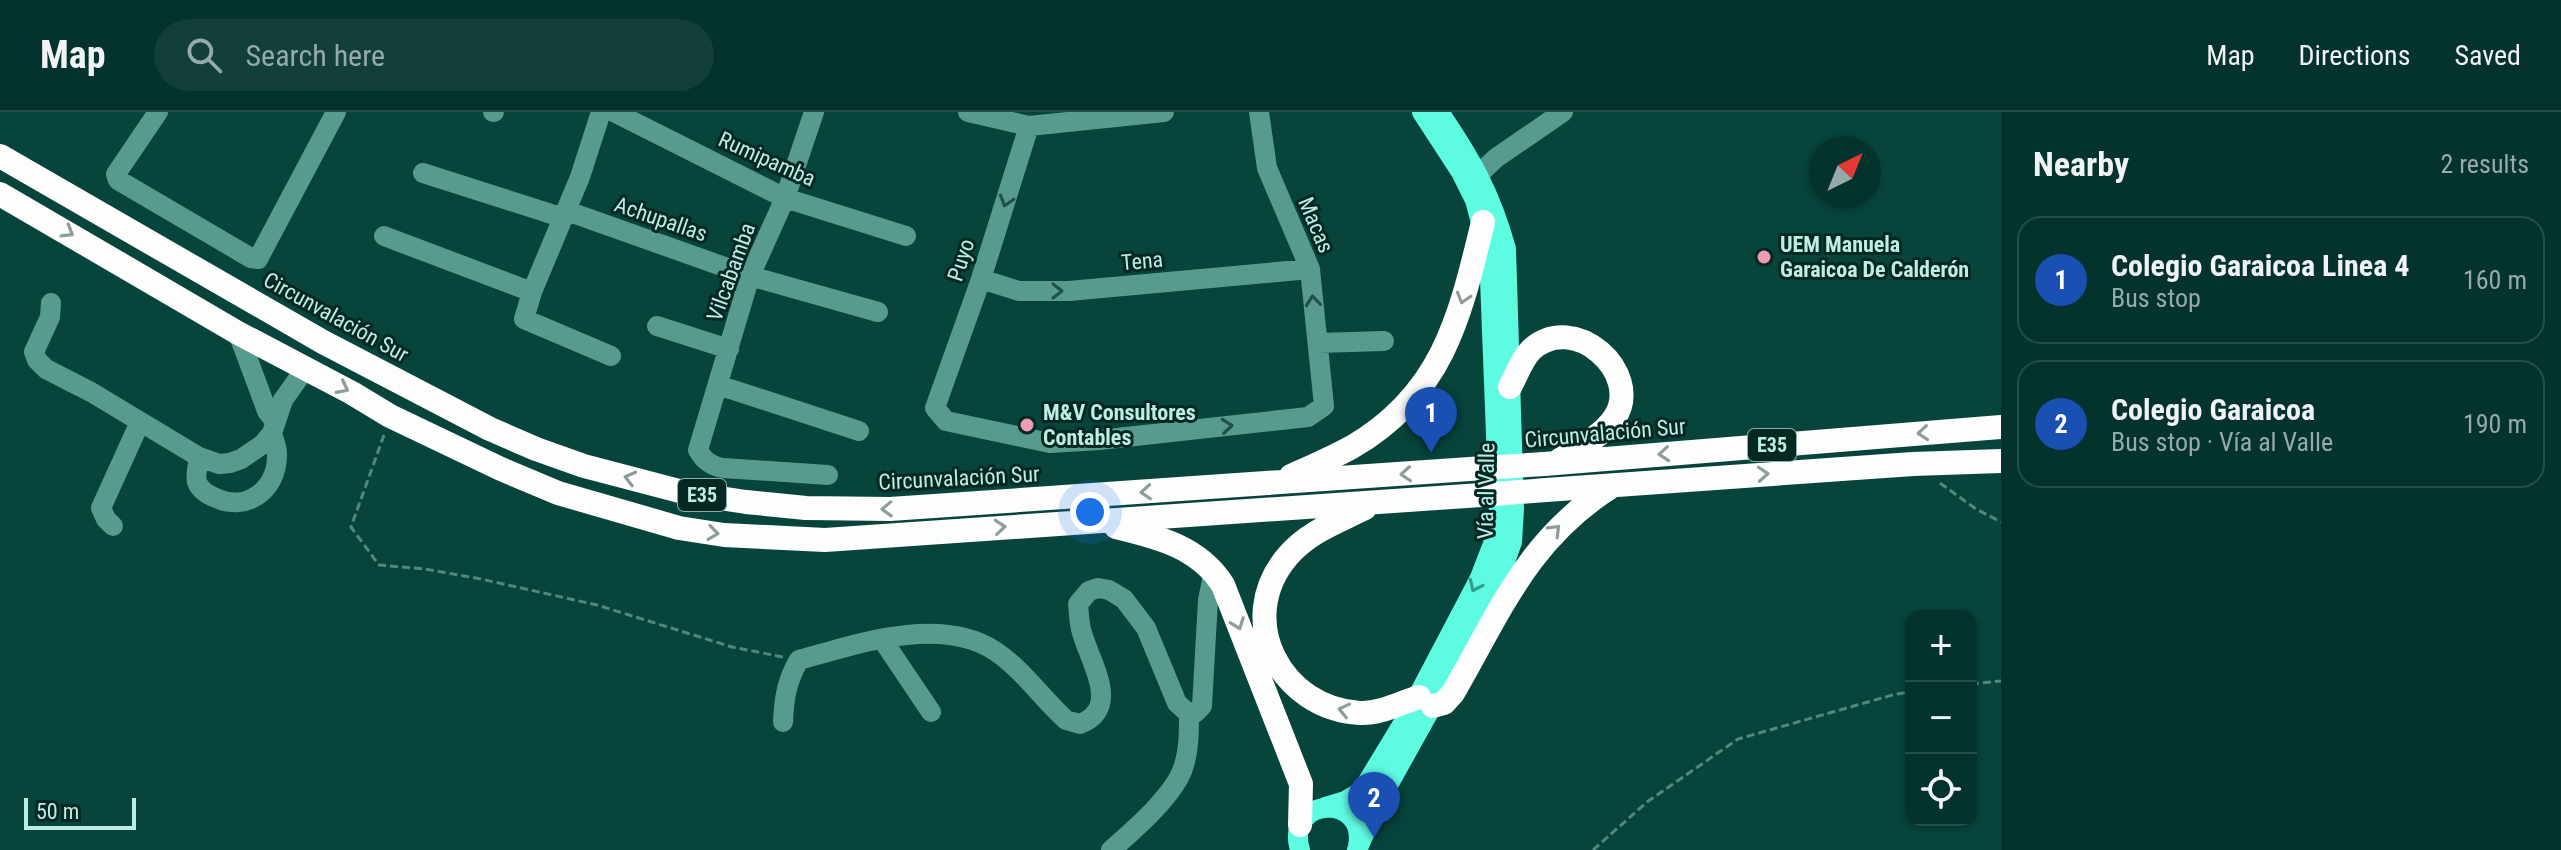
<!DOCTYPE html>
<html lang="en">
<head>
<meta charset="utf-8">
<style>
	body { margin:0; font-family:"Roboto Condensed",sans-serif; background:#123f39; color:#f1f3f6 }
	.controls { position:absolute; right:24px; bottom:24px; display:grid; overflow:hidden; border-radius:16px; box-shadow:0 2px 6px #0004 }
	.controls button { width:72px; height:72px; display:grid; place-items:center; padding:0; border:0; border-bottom:2px solid #254e49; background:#04332d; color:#f1f3f6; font:40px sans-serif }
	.compass { position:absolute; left:1809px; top:24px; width:72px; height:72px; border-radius:50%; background:#04332d; box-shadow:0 2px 6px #0004; rotate:43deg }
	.scale { position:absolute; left:24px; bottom:20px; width:112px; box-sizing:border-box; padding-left:8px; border:4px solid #beede3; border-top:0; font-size:22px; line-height:28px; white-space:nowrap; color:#beede3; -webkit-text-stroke:6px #052823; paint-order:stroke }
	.you { position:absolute; left:1090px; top:400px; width:28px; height:28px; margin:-20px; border:6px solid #fff; border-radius:50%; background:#1a73e8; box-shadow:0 0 0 12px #1a73e833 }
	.badge { display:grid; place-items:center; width:52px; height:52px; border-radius:50%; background:#d6ab8b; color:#fff; font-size:26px; font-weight:700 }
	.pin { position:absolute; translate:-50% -66px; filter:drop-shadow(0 2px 4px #0008) }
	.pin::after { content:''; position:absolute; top:42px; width:28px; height:24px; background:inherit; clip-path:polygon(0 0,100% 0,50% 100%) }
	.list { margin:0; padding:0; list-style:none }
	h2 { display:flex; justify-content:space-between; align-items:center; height:104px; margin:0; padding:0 32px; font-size:34px }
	h2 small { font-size:26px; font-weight:400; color:#97aaaa }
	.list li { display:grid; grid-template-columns:52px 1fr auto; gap:24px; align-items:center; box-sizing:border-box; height:128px; margin:0 16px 16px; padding:0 16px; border:2px solid #254e49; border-radius:24px }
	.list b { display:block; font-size:30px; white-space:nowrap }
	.list p { margin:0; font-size:26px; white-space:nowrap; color:#97aaaa }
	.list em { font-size:26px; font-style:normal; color:#97aaaa }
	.icon { flex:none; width:44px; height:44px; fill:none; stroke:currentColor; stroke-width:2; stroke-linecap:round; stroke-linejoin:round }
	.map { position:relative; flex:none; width:2001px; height:738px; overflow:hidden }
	header { display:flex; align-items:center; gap:48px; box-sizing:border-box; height:112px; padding:0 40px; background:#04332d; border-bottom:2px solid #254e49 }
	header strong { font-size:38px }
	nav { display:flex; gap:44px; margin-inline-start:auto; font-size:28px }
	.search { width:560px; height:72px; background:#123f39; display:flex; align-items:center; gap:20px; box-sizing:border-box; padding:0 28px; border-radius:44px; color:#97aaaa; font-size:30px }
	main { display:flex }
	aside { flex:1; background:#04332d }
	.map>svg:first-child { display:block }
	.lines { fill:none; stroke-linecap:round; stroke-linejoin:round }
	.path { stroke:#50887f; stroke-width:3; stroke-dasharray:8 4; stroke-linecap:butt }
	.minor { stroke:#579b8f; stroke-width:20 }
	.major { stroke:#5efbe3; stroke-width:20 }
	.highway { stroke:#fdfdfd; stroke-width:24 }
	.highway-bridge { stroke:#fdfdfd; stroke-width:24 }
	.oneway { stroke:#225049 }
	.oneway2 { stroke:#8d9d9b }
	.oneway3 { stroke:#369c8d }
	.poi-dot { fill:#f19ab3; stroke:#052823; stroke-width:3 }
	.labels { text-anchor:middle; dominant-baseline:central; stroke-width:6; stroke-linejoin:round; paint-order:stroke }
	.shield { fill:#052823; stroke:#86b2a9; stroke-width:2 }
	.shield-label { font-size:20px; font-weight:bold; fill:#beede3 }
	.street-label { font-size:22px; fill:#beede3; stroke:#052823 }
	.poi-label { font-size:22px; font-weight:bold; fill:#beede3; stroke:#052823; text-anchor:start }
</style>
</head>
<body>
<header>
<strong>Map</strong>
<div class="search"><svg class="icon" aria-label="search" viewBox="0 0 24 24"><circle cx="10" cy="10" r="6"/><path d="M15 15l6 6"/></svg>Search here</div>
<nav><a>Map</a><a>Directions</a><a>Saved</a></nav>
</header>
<main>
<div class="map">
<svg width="2001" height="738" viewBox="0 0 2001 738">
	<rect width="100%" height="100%" fill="#06443c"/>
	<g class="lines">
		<path class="path" d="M384 323 351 415 379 453 425 457 481 467 597 493 732 535 783 545
			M1940 371 1976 397 2001 410
			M1971 572 2001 569
			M1593 738 1647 690 1738 627 1896 582 1911 580"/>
		<path class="minor" d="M158 0 116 62 118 68 251 146 258 147 336 0
			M493 0H494
			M601 0 580 65 532 180 524 207 611 244
			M614 0 785 86 906 124
			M814 0 785 86 750 164 698 338C704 349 711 354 723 356L828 363
			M968 0 1029 14 1164 0
			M1029 14 981 167 935 296 946 309 1050 331 1099 328 1308 305 1324 294 1310 157 1267 56 1259 0
			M423 61 564 106
			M1479 62 1496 46 1563 0
			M567 99 750 164 878 200
			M384 124 532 180
			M981 167 1019 179H1069L1310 157
			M51 191 50 205 34 240 37 248 46 257 91 280 199 345 219 352 230 351 241 347 263 332 272 321 283 288 305 257
			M657 214 729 237
			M238 221 267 299 274 308
			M1318 231 1384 229
			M718 273 859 319
			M199 345C198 353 195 363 197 370 200 378 208 383 216 386 247 400 276 378 277 345 278 337 274 329 272 321
			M113 414 106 407 101 396 140 310
			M882 527 931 600
			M783 610C784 586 787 568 799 548 856 532 941 503 995 539 1022 557 1042 586 1066 608L1080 612C1123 595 1088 548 1081 517 1079 509 1079 500 1078 492L1089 479 1098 476 1109 478 1124 487 1146 516 1177 591 1189 602 1195 601 1202 594 1208 488 1214 459
			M1111 738C1133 719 1177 681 1184 653 1189 637 1189 619 1189 602"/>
		<path class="major" d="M1325 695 1345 689 1362 679 1407 605 1479 468 1493 432 1499 400 1489 141 1475 88 1461 60 1422 0
			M1300 738C1284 684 1368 681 1358 734
			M1357 738 1377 693 1450 562 1501 461 1512 430 1514 397 1506 137C1491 82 1471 47 1439 0"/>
		<path class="highway" d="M0 44 323 230 490 317 536 337 584 354 687 381 746 390 806 396 890 397 1484 356
			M0 82 238 221 352 281 390 304 501 357 558 381 679 416 724 423 825 428 1481 383
			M1510 275C1516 264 1522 247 1531 238 1574 198 1643 261 1615 305 1602 325 1576 337 1557 350
			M1544 352 2001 315
			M1291 364C1311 355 1332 346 1352 335 1443 282 1460 205 1483 110
			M1546 378 1913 352 2001 349
			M1365 396C1337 410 1308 420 1287 445 1234 508 1281 597 1360 601 1380 602 1400 591 1419 585
			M1116 415C1158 425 1199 435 1223 473L1301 672 1300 713
			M1433 594 1444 591 1453 581C1501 498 1528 427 1612 374"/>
		<path class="highway-bridge" d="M1484 356 1544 352
			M1481 383 1546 378"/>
	</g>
	<defs><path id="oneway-chevron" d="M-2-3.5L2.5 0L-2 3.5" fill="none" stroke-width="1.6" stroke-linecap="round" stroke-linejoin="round" transform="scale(2)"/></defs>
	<g class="oneway">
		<use href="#oneway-chevron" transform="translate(1006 89) rotate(107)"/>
		<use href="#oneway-chevron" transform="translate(1057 179)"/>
		<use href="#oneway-chevron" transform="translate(1313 189) rotate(-96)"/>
		<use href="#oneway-chevron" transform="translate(1227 314) rotate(-6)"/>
	</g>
	<g class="oneway2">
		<use href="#oneway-chevron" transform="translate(68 120) rotate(31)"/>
		<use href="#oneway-chevron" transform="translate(1463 186) rotate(107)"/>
		<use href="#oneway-chevron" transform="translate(343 276) rotate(27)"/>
		<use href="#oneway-chevron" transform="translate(1923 321) rotate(175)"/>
		<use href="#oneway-chevron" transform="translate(1664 342) rotate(175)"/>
		<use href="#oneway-chevron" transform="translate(1406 362) rotate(176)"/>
		<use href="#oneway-chevron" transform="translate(1763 362) rotate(-4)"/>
		<use href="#oneway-chevron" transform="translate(630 366) rotate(-166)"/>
		<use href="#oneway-chevron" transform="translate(1146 380) rotate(176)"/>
		<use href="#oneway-chevron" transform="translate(887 397) rotate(178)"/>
		<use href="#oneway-chevron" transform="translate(1000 415) rotate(-5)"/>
		<use href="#oneway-chevron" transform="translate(1555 418) rotate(-45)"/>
		<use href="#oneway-chevron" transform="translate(713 421) rotate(8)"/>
		<use href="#oneway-chevron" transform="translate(1238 512) rotate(70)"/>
		<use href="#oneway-chevron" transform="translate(1344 598) rotate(-167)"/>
	</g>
	<use class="oneway3" href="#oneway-chevron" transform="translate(1475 474) rotate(115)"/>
	<g class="poi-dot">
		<circle cx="1764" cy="145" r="8"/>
		<circle cx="1027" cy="313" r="8"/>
	</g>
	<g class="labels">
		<g class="shield">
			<rect x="1748" y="317" width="48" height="32" rx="6"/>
			<rect x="678" y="367" width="48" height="32" rx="6"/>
		</g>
		<g class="shield-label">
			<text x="1772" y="333">E35</text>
			<text x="702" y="383">E35</text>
		</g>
		<g class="street-label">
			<text transform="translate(767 47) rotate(24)">Rumipamba</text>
			<text transform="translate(661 107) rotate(19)">Achupallas</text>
			<text transform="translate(1316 113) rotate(67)">Macas</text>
			<text transform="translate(961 148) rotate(-72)">Puyo</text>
			<text transform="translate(1142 149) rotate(-5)">Tena</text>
			<text transform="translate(731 160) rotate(-70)">Vilcabamba</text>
			<text transform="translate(336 205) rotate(29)">Circunvalación Sur</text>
			<text transform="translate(1605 321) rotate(-5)">Circunvalación Sur</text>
			<text transform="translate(959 366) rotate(-3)">Circunvalación Sur</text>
			<text transform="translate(1486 379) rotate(-89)">Vía al Valle</text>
		</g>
		<g class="poi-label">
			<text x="1780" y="132">UEM Manuela<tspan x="1780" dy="25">Garaicoa De Calderón</tspan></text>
			<text x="1043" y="300">M&amp;V Consultores<tspan x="1043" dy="25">Contables</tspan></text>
		</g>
	</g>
</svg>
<div class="controls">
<button>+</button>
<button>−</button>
<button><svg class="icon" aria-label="locate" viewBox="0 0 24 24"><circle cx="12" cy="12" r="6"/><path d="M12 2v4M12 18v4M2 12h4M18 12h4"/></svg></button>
</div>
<svg class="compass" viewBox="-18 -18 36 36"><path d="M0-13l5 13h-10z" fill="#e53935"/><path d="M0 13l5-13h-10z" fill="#97aaaa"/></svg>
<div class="scale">50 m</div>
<div class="you"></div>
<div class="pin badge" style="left:1431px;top:341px;background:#1a4fb4">1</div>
<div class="pin badge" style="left:1374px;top:726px;background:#1a4fb4">2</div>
</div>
<aside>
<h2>Nearby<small>2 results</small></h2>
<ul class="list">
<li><span class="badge" style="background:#1a4fb4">1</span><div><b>Colegio Garaicoa Linea 4</b><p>Bus stop</p></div><em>160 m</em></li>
<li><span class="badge" style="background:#1a4fb4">2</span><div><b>Colegio Garaicoa</b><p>Bus stop · Vía al Valle</p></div><em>190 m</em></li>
</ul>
</aside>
</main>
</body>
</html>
